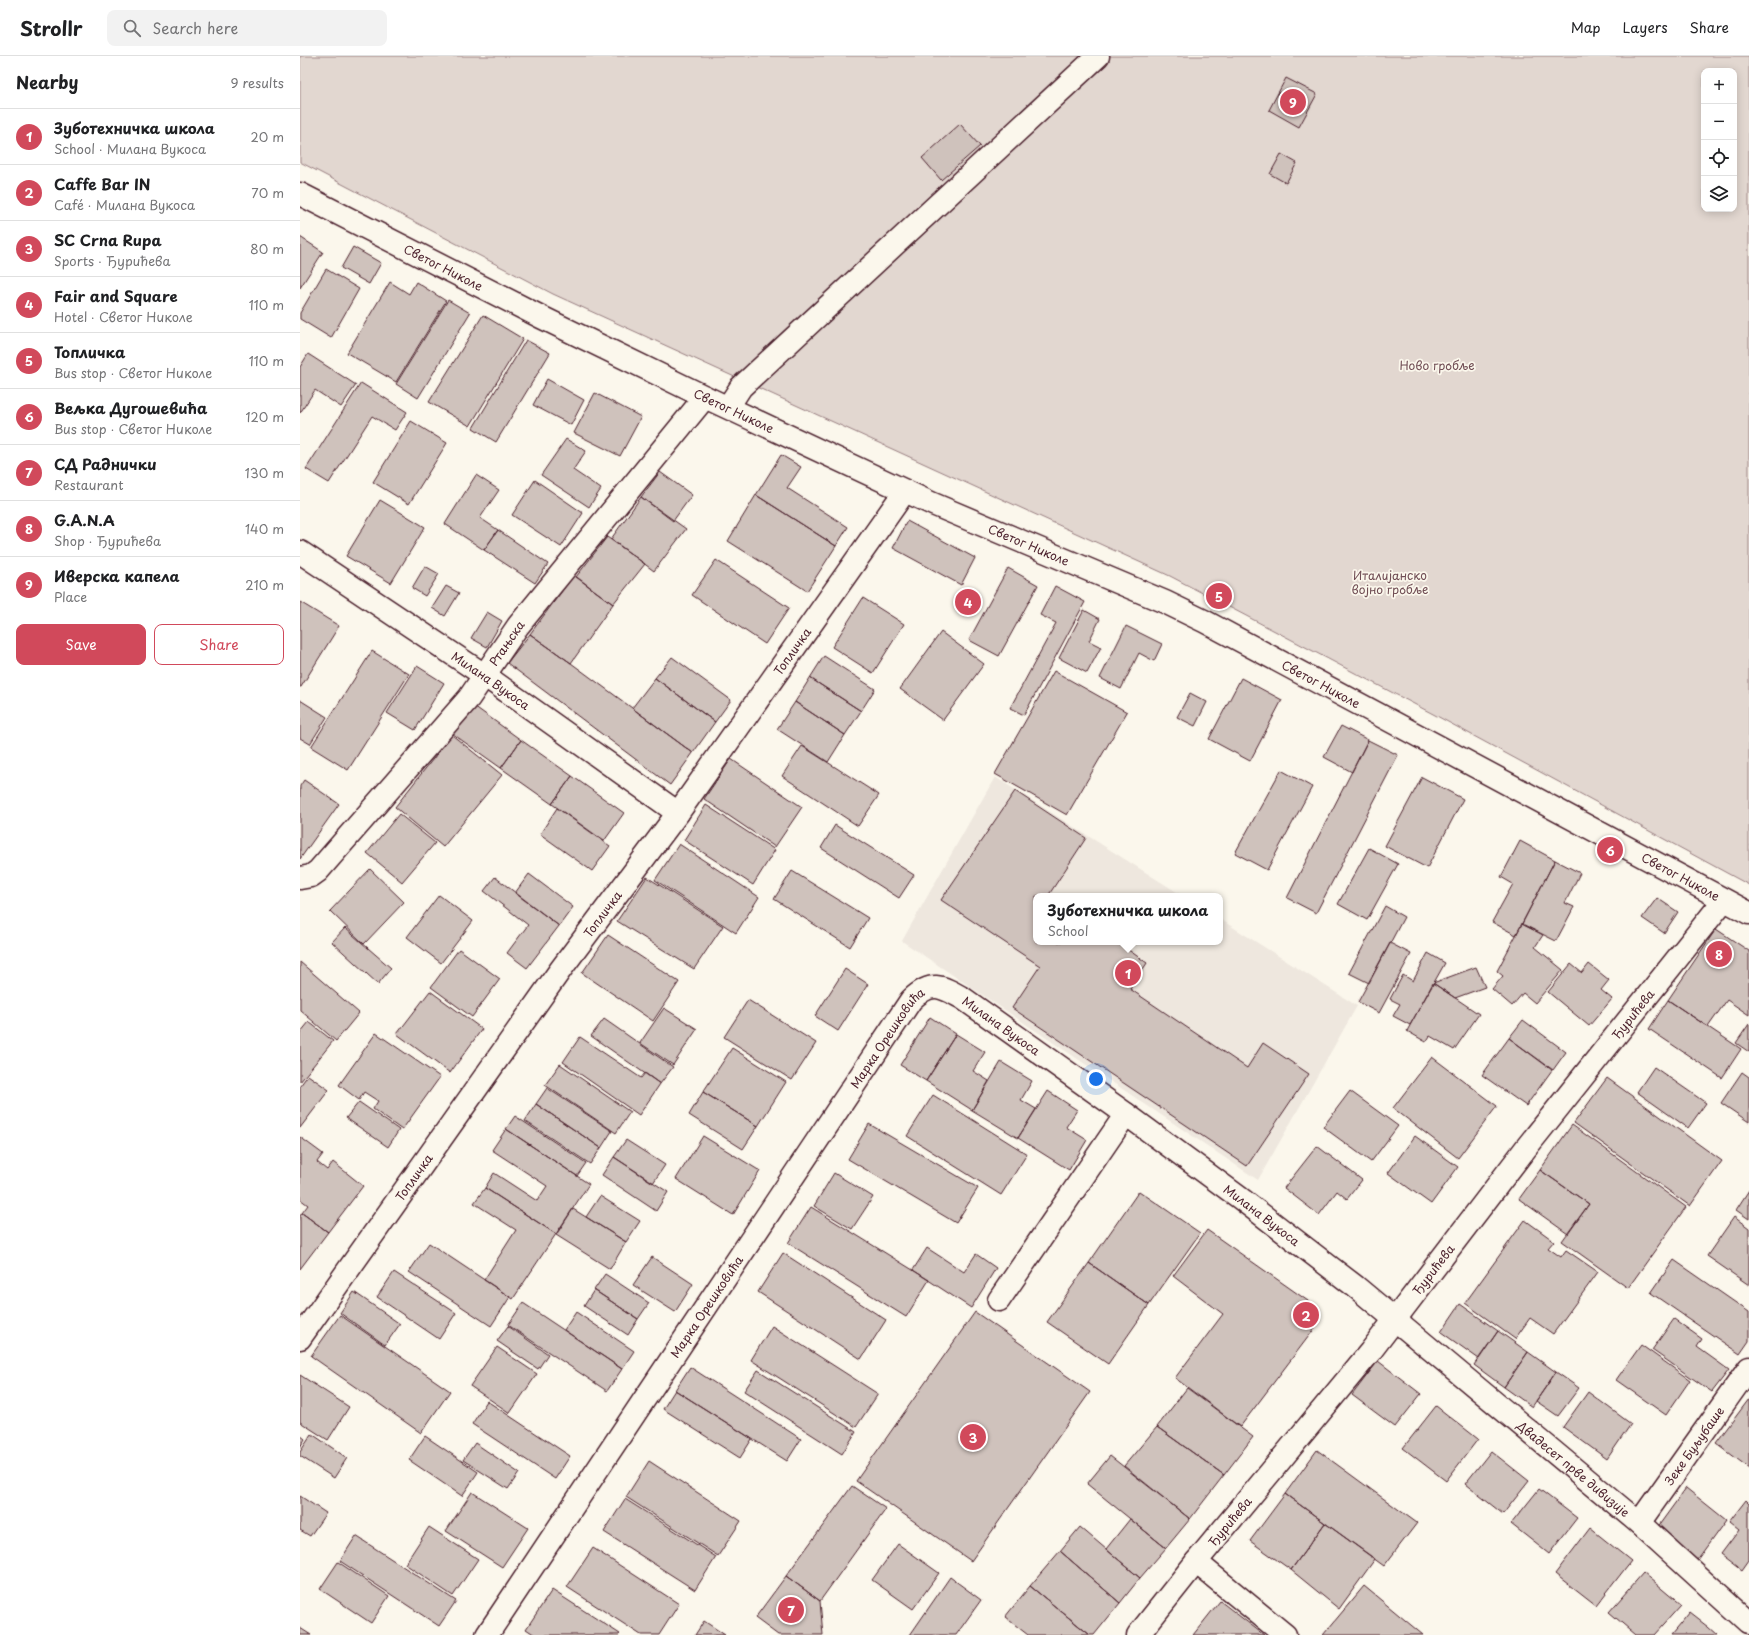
<!DOCTYPE html>
<html lang="en">
<head>
<meta charset="utf-8">
<style>
	body { margin:0; font-family:"Playpen Sans",sans-serif; background:#f2f2f2; color:#202124 }
	.controls { position:absolute; right:12px; top:12px; display:grid; overflow:hidden; border-radius:8px; box-shadow:0 2px 10px #0003 }
	.controls button { width:36px; height:36px; display:grid; place-items:center; padding:0; border:0; border-bottom:1px solid #e0e0e0; background:#fff; color:#202124; font:20px sans-serif }
	.you { position:absolute; left:796px; top:1023px; width:14px; height:14px; margin:-10px; border:3px solid #fff; border-radius:50%; background:#1a73e8; box-shadow:0 0 0 6px #1a73e833 }
	.badge { display:grid; place-items:center; width:26px; height:26px; border-radius:50%; background:#d1495b; color:#fff; font-size:13px; font-weight:700 }
	.pin { position:absolute; translate:-50% -50%; border:2px solid #fff; box-shadow:0 1px 4px #0006 }
	.popup { position:absolute; left:733px; top:837px; width:190px; height:52px; box-sizing:border-box; display:grid; place-content:center; border-radius:8px; background:#fff; filter:drop-shadow(0 1px 3px #0005); font-size:13px; white-space:nowrap; color:#757577 }
	.popup b { font-size:15px; color:#202124 }
	.popup::after { content:''; position:absolute; left:50%; top:100%; margin-left:-8px; border:8px solid transparent; border-top-color:#fff }
	.list { margin:0; padding:0; list-style:none }
	h2 { display:flex; justify-content:space-between; align-items:center; height:52px; margin:0; padding:0 16px; font-size:17px }
	h2 small { font-size:13px; font-weight:400; color:#757577 }
	.list li { display:grid; grid-template-columns:26px 1fr auto; gap:12px; align-items:center; box-sizing:border-box; height:56px; padding:0 16px; border-top:1px solid #e0e0e0 }
	.list b { display:block; font-size:15px; white-space:nowrap }
	.list p { margin:0; font-size:13px; white-space:nowrap; color:#757577 }
	.list em { font-size:13px; font-style:normal; color:#757577 }
	.actions { display:flex; gap:8px; padding:12px 16px }
	.actions a { flex:1; padding:9px 0; border:1px solid #d1495b; border-radius:8px; text-align:center; font-size:14px; color:#d1495b }
	.actions .main { background:#d1495b; color:#fff }
	.icon { flex:none; width:22px; height:22px; fill:none; stroke:currentColor; stroke-width:2; stroke-linecap:round; stroke-linejoin:round }
	.map { position:relative; flex:none; width:1449px; height:1579px; overflow:hidden }
	header { display:flex; align-items:center; gap:24px; box-sizing:border-box; height:56px; padding:0 20px; background:#fff; border-bottom:1px solid #e0e0e0 }
	header strong { font-size:19px }
	nav { display:flex; gap:22px; margin-inline-start:auto; font-size:14px }
	.search { width:280px; height:36px; background:#f2f2f2; display:flex; align-items:center; gap:10px; box-sizing:border-box; padding:0 14px; border-radius:8px; color:#757577; font-size:15px }
	main { display:flex }
	aside { flex:1; background:#fff }
	.map>svg:first-child { display:block }
	.built { fill:#eee7de }
	.green { fill:#e2d7d0; stroke:#967b7e; fill-rule:evenodd }
	.building { fill:#cfc2bc; stroke:#4a1f2b }
	.lines { fill:none; stroke-linecap:round; stroke-linejoin:round }
	.minor-casing { stroke:#4a1f2b; stroke-width:25 }
	.minor { stroke:#fbf7ec; stroke-width:22 }
	.labels { text-anchor:middle; dominant-baseline:central; stroke-width:3.5; stroke-linejoin:round; paint-order:stroke }
	.street-label { font-size:12px; fill:#4a1f2b; stroke:#fbf7ec }
	.park-label { font-size:12px; fill:#704d54; stroke:#fbf7ec }
</style>
</head>
<body>
<header>
<strong>Strollr</strong>
<div class="search"><svg class="icon" aria-label="search" viewBox="0 0 24 24"><circle cx="10" cy="10" r="6"/><path d="M15 15l6 6"/></svg>Search here</div>
<nav><a>Map</a><a>Layers</a><a>Share</a></nav>
</header>
<main>
<aside>
<h2>Nearby<small>9 results</small></h2>
<ul class="list">
<li><span class="badge">1</span><div><b>Зуботехничка школа</b><p>School · Милана Вукоса</p></div><em>20 m</em></li>
<li><span class="badge">2</span><div><b>Caffe Bar IN</b><p>Café · Милана Вукоса</p></div><em>70 m</em></li>
<li><span class="badge">3</span><div><b>SC Crna Rupa</b><p>Sports · Ђурићева</p></div><em>80 m</em></li>
<li><span class="badge">4</span><div><b>Fair and Square</b><p>Hotel · Светог Николе</p></div><em>110 m</em></li>
<li><span class="badge">5</span><div><b>Топличка</b><p>Bus stop · Светог Николе</p></div><em>110 m</em></li>
<li><span class="badge">6</span><div><b>Вељка Дугошевића</b><p>Bus stop · Светог Николе</p></div><em>120 m</em></li>
<li><span class="badge">7</span><div><b>СД Раднички</b><p>Restaurant</p></div><em>130 m</em></li>
<li><span class="badge">8</span><div><b>G.A.N.A</b><p>Shop · Ђурићева</p></div><em>140 m</em></li>
<li><span class="badge">9</span><div><b>Иверска капела</b><p>Place</p></div><em>210 m</em></li>
</ul>
<div class="actions"><a class="main">Save</a><a>Share</a></div>
</aside>
<div class="map">
<svg width="1449" height="1579" viewBox="0 0 1449 1579">
	<rect width="100%" height="100%" fill="#fbf7ec"/>
	<filter id="ink" filterUnits="userSpaceOnUse"><feTurbulence type="fractalNoise" baseFrequency=".025" numOctaves="2"/><feDisplacementMap in="SourceGraphic" scale="8" xChannelSelector="R" yChannelSelector="G"/><feConvolveMatrix kernelMatrix="1 2 1 2 8 2 1 2 1" color-interpolation-filters="sRGB"/></filter>
	<g filter="url(#ink)">
		<path class="built" d="M695 721 883 840H736V886H920V863L1057 950 958 1124 602 885Z"/>
		<path class="green" d="M0 0H1449V829L1135 659 870 520 253 238 0 106ZM1404 15H1434V153H1404Z"/>
		<path class="building" d="M986 22 1017 38 999 71 969 54Z
			M660 68 680 90 641 124 622 102Z
			M981 98 997 107 986 127 970 118Z
			M0 181 23 196 0 232Z
			M53 191 81 207 69 228 41 212Z
			M26 213 59 233 31 282 0 263V257Z
			M90 226 109 238 116 226 146 245 96 326 47 297Z
			M148 244 170 257 118 342 96 328Z
			M183 259 223 283 170 370 129 346Z
			M226 284 250 297 196 386 173 372Z
			M8 298 56 329 41 351 15 334 0 357V311Z
			M247 323 284 344 271 369 233 349Z
			M61 327 107 356 95 374 72 360 29 427 6 413Z
			M295 337 341 361 320 400 274 377Z
			M111 365 147 387 109 448 73 426Z
			M266 383 286 395 273 414 301 433 289 451 241 419Z
			M481 399 501 411 487 432 548 471 536 490 456 439Z
			M360 416 392 439 373 465 341 441Z
			M176 419 199 434 180 462 198 474 184 494 145 468Z
			M235 424 283 457 261 491 212 459Z
			M456 439 536 490 507 535 428 485Z
			M341 441 386 473 354 515 311 483Z
			M80 444 125 471 91 527 46 500Z
			M607 465 675 502 661 529 593 492Z
			M198 474 248 508 235 527 184 494Z
			M307 481 345 508 313 548 276 521Z
			M416 504 489 552 465 588 392 539Z
			M125 510 139 518 125 540 112 532Z
			M708 512 738 529 699 600 669 584Z
			M274 519 313 548 271 607 230 578Z
			M146 530 159 537 145 560 132 552Z
			M755 530 785 546 724 659 710 652 756 567 740 559Z
			M563 542 604 568 573 617 532 591Z
			M0 546 39 570 1 631H0Z
			M784 554 800 563 789 585 801 591 787 617 759 602Z
			M187 556 202 565 187 591 171 582Z
			M826 570 862 588 854 605 839 597 821 633 800 622Z
			M641 576 684 608 643 664 600 633Z
			M230 578 271 607 393 697 370 729 207 607Z
			M72 595 109 618 48 714 11 691Z
			M524 600 575 633 561 655 510 622Z
			M372 601 431 644 415 666 355 622Z
			M117 610 144 627 115 674 87 657Z
			M754 615 827 656 767 759 695 718Z
			M355 622 415 666 393 697 332 652Z
			M510 622 561 655 545 679 495 646Z
			M941 622 982 644 950 705 909 683Z
			M890 637 907 646 895 670 877 661Z
			M0 644 27 661 10 688 0 682Z
			M495 646 545 679 528 706 477 673Z
			M174 650 221 684 201 712 153 678Z
			M1041 670 1068 684 1052 716 1024 701Z
			M152 679 202 719 143 791 95 751Z
			M221 684 272 720 252 748 201 712Z
			M1068 684 1098 699 1016 857 987 842Z
			M502 690 579 739 558 770 482 720Z
			M431 703 502 751 475 791 404 743Z
			M981 714 1012 731 967 814 935 797Z
			M272 720 324 757 304 785 252 748Z
			M1122 721 1163 743 1127 812 1085 790Z
			M4 724 39 748 0 803V730Z
			M715 735 786 782 748 840H736V886H817L847 907 830 933 947 1012 963 987 1009 1018 947 1110 712 952 740 910 641 844Z
			M406 749 475 794 453 829 384 784Z
			M257 752 310 790 292 815 240 778Z
			M99 758 135 787 102 826 67 797Z
			M535 769 614 819 599 842 521 792Z
			M1220 785 1255 804 1216 879 1192 866 1213 828 1201 821Z
			M379 788 459 841 436 877 355 824Z
			M1069 792 1098 808 1067 864 1038 848Z
			M1255 804 1280 817 1265 847 1274 851 1256 885 1222 868Z
			M70 813 104 846 64 888 30 855Z
			M492 815 568 862 550 891 474 843Z
			M229 818 273 851 259 870 215 837Z
			M195 821 259 870 227 912 207 897 228 869 184 835Z
			M347 821 423 870 394 913 317 865Z
			M139 839 173 865 141 907 107 881Z
			M1357 842 1378 856 1364 877 1342 862Z
			M1085 850 1104 861 1069 927 1049 917Z
			M1222 868 1243 879 1235 891 1263 914 1235 947 1223 937 1212 950 1192 933 1203 920 1197 915Z
			M45 872 91 912 78 928 32 886Z
			M1416 873 1449 895V959L1427 944 1408 971 1368 944Z
			M308 879 379 926 353 965 282 917Z
			M1090 887 1111 898 1079 957 1058 946Z
			M159 893 200 923 172 961 131 931Z
			M1128 897 1145 907 1110 969 1093 960 1100 948 1090 943 1103 919 1113 925Z
			M0 906 59 957 36 985 0 954Z
			M1271 908 1282 917 1289 908 1309 924 1301 934 1312 943 1289 970 1248 936Z
			M1176 911 1185 931 1155 942 1133 927Z
			M545 913 568 928 538 975 515 960Z
			M1133 927 1179 958 1154 994 1130 980 1126 986 1107 975Z
			M130 935 182 973 150 1017 97 978Z
			M448 944 516 987 492 1024 424 981Z
			M1368 944 1441 993 1422 1022 1349 973Z
			M364 952 397 973 373 1009 340 987Z
			M630 961 656 978 626 1025 600 1009Z
			M304 963 373 1011 360 1028 291 980Z
			M1223 964 1266 996 1253 1014 1209 982Z
			M9 966 33 985 0 1026V977Z
			M1449 968V996L1436 987Z
			M76 977 140 1021 102 1074 73 1053 78 1045 64 1036 59 1044 39 1029Z
			M656 978 685 996 673 1015 689 1025 672 1054 626 1025Z
			M280 981 341 1022 345 1017 360 1028 339 1059 263 1006Z
			M1209 982 1252 1014 1226 1050 1182 1019Z
			M432 992 486 1026 458 1070 403 1036Z
			M1132 1001 1197 1050 1158 1102 1093 1052Z
			M701 1006 732 1025 721 1044 736 1053 718 1082 672 1054Z
			M260 1008 330 1056 316 1077 245 1029Z
			M1354 1011 1406 1047 1388 1072 1337 1036Z
			M1442 1016 1449 1021V1066L1421 1047Z
			M8 1019 29 1034 0 1072V1030Z
			M1307 1022 1422 1105 1390 1150 1274 1067Z
			M247 1032 312 1075 301 1092 236 1048Z
			M748 1035 777 1054 766 1071 787 1084 769 1114 718 1082Z
			M1050 1035 1098 1070 1071 1106 1023 1071Z
			M403 1036 458 1070 443 1093 389 1059Z
			M633 1039 727 1098 701 1139 607 1080Z
			M59 1046 99 1074 88 1091 46 1062Z
			M236 1048 301 1092 290 1108 225 1065Z
			M215 1060 286 1107 277 1120 206 1073Z
			M569 1068 678 1132 656 1167 548 1103Z
			M1272 1069 1386 1151 1328 1232 1262 1185 1289 1148 1240 1114Z
			M206 1073 289 1128 256 1178 185 1132 194 1117 237 1145 247 1130 192 1094Z
			M403 1080 460 1115 433 1159 376 1123Z
			M1115 1080 1158 1111 1131 1148 1088 1117Z
			M0 1081 23 1098 17 1106 27 1114 33 1106 63 1130 28 1176 2 1157 8 1149 0 1143Z
			M326 1084 365 1109 353 1127 314 1101Z
			M1017 1090 1062 1124 1047 1143 1037 1135 1019 1159 984 1132Z
			M314 1101 368 1136 356 1155 302 1119Z
			M1240 1114 1289 1148 1268 1178 1219 1143Z
			M534 1117 573 1141 552 1173 514 1150Z
			M185 1132 256 1178 213 1243 184 1224 216 1174 174 1147Z
			M1449 1134V1163L1436 1154Z
			M839 1135 900 1177 849 1249 789 1207Z
			M300 1140 340 1165 326 1186 286 1161Z
			M511 1151 629 1224 606 1261 488 1187Z
			M273 1153 326 1186 310 1213 256 1179Z
			M2 1157 28 1176 0 1213V1160Z
			M1434 1161 1449 1172V1229L1407 1200Z
			M1225 1164 1254 1185 1248 1192 1261 1201 1266 1194 1298 1216 1253 1278 1230 1262 1215 1283 1165 1247Z
			M907 1174 1008 1245 1015 1272 940 1371 875 1322 923 1258 873 1220Z
			M129 1187 210 1241 191 1270 109 1216Z
			M627 1192 664 1216 676 1198 696 1212 671 1252 613 1214Z
			M483 1197 586 1264 561 1303 458 1236Z
			M352 1201 393 1228 375 1256 333 1229Z
			M1374 1204 1449 1256V1285L1440 1298 1351 1237Z
			M789 1207 849 1249 808 1308 747 1266Z
			M94 1216 156 1257 139 1283 77 1241Z
			M305 1218 349 1247 338 1263 294 1234Z
			M294 1234 338 1263 328 1279 284 1250Z
			M54 1236 100 1268 85 1289 40 1257Z
			M223 1247 322 1313 307 1335 208 1269Z
			M1160 1248 1198 1275 1179 1303 1141 1276Z
			M276 1256 334 1295 322 1313 264 1274Z
			M675 1256 790 1336 671 1505 556 1425Z
			M40 1259 150 1335 121 1377 11 1300Z
			M1374 1263 1402 1283 1397 1291 1429 1314 1412 1336 1352 1294Z
			M208 1270 248 1298 238 1313 197 1285Z
			M472 1270 578 1338 556 1371 451 1304Z
			M1198 1275 1228 1296 1204 1331 1174 1309Z
			M1341 1289 1390 1324 1366 1359 1316 1324Z
			M197 1291 237 1318 210 1357 170 1330Z
			M1228 1296 1256 1316 1232 1351 1204 1331Z
			M1078 1305 1121 1338 1095 1371 1052 1339Z
			M390 1311 501 1383 487 1405 375 1334Z
			M458 1314 556 1376 542 1398 444 1335Z
			M1256 1316 1279 1332 1258 1360 1236 1345Z
			M0 1319 49 1351 28 1384 0 1366Z
			M887 1332 953 1381 924 1419 857 1371Z
			M375 1334 452 1383 440 1402 363 1353Z
			M1288 1336 1331 1368 1307 1403 1263 1371Z
			M1449 1343V1412L1416 1387Z
			M187 1345 270 1400 255 1423 172 1368Z
			M1136 1350 1178 1383 1146 1425 1103 1392Z
			M857 1371 924 1419 890 1463 824 1410Z
			M12 1378 47 1402 34 1422 0 1400V1396Z
			M0 1379 5 1383 0 1391Z
			M125 1380 178 1416 162 1440 109 1404Z
			M175 1387 219 1417 208 1433 163 1404Z
			M1017 1394 1117 1467 1084 1510 985 1438Z
			M1191 1395 1229 1425 1203 1458 1165 1428Z
			M810 1400 890 1463 866 1492 787 1428Z
			M349 1405 441 1465 418 1500 326 1441Z
			M552 1430 586 1453 520 1545 486 1520Z
			M1386 1432 1426 1464 1397 1504 1357 1472Z
			M1239 1433 1277 1462 1249 1498 1211 1468Z
			M172 1436 228 1472 202 1511 146 1475Z
			M985 1438 1025 1467 991 1514 950 1485Z
			M0 1440 26 1457 10 1480 0 1474Z
			M325 1443 416 1501 395 1534 304 1476Z
			M1446 1444 1449 1447V1504L1442 1514 1421 1498 1439 1474 1429 1466Z
			M830 1463 866 1492 840 1522 806 1493Z
			M1025 1467 1075 1503 1039 1553 991 1514Z
			M129 1471 178 1503 153 1540 105 1508Z
			M780 1471 840 1522 820 1547 760 1495Z
			M1290 1472 1331 1505 1296 1550 1255 1518Z
			M56 1480 156 1545 139 1570 40 1505Z
			M598 1488 639 1517 613 1553 572 1524Z
			M293 1492 379 1548 359 1579H341L267 1531Z
			M760 1495 820 1547 794 1579H790L730 1530Z
			M38 1506 89 1540 71 1567 20 1533Z
			M1343 1517 1381 1549 1354 1579H1336L1309 1556Z
			M486 1520 520 1545 523 1579H478L455 1562Z
			M650 1521 681 1544 656 1579H610Z
			M730 1530 790 1579H728L705 1561Z
			M1064 1530 1123 1579H1023Z
			M252 1534 320 1578 319 1579H235L226 1573Z
			M920 1545 964 1579H893Z
			M1390 1556 1408 1570 1418 1579H1371Z
			M404 1565 425 1579H395Z
			M0 1572 11 1579H0Z"/>
		<g class="lines">
			<g class="minor-casing">
				<g id="minor">
					<path id="s1" d="M0 138 241 261 405 341 633 448 865 546 904 565 1449 857"/>
					<path d="M428 351 441 331 798 0"/>
					<path id="s2" d="M0 496 184 619 378 757"/>
					<path id="s3" d="M0 822 11 820 18 815 169 642 218 570 405 341"/>
					<path d="M699 1244 826 1058"/>
					<path id="s4" d="M0 1282 261 913 378 757 605 435"/>
					<path id="s5" d="M1339 1467 1449 1312"/>
					<path d="M896 1506 985 1579"/>
					<path id="s6" d="M187 1579 611 944C632 924 641 930 664 943L826 1058 940 1142 1056 1231 1339 1467 1449 1567"/>
					<path id="s7" d="M838 1579 896 1506 1070 1296 1226 1092 1424 844"/>
				</g>
			</g>
			<use href="#minor" class="minor"/>
		</g>
	</g>
	<g class="labels">
		<g class="street-label">
			<text stroke="none"><textPath href="#s1" startOffset="161">Светог Николе</textPath></text>
			<text stroke="none"><textPath href="#s1" startOffset="485">Светог Николе</textPath></text>
			<text stroke="none"><textPath href="#s1" startOffset="809">Светог Николе</textPath></text>
			<text stroke="none"><textPath href="#s3" startOffset="316">Ртањска</textPath></text>
			<text stroke="none"><textPath href="#s4" startOffset="845">Топличка</textPath></text>
			<text stroke="none"><textPath href="#s2" startOffset="230">Милана Вукоса</textPath></text>
			<text stroke="none"><textPath href="#s1" startOffset="1133">Светог Николе</textPath></text>
			<text stroke="none"><textPath href="#s1" startOffset="1541">Светог Николе</textPath></text>
			<text stroke="none"><textPath href="#s4" startOffset="521">Топличка</textPath></text>
			<text stroke="none"><textPath href="#s7" startOffset="794">Ђурићева</textPath></text>
			<text stroke="none"><textPath href="#s6" startOffset="869">Милана Вукоса</textPath></text>
			<text stroke="none"><textPath href="#s6" startOffset="719">Марка Орешковића</textPath></text>
			<text stroke="none"><textPath href="#s4" startOffset="197">Топличка</textPath></text>
			<text stroke="none"><textPath href="#s6" startOffset="1191">Милана Вукоса</textPath></text>
			<text stroke="none"><textPath href="#s7" startOffset="470">Ђурићева</textPath></text>
			<text stroke="none"><textPath href="#s6" startOffset="395">Марка Орешковића</textPath></text>
			<text stroke="none"><textPath href="#s5" startOffset="95">Зеке Буљубаше</textPath></text>
			<text stroke="none"><textPath href="#s6" startOffset="1593">Двадесет прве дивизије</textPath></text>
			<text stroke="none"><textPath href="#s7" startOffset="146">Ђурићева</textPath></text>
		</g>
		<g class="park-label">
			<text x="1137" y="309">Ново гробље</text>
			<text x="1090" y="519">Италијанско<tspan x="1090" dy="14">војно гробље</tspan></text>
		</g>
	</g>
</svg>
<div class="controls">
<button>+</button>
<button>−</button>
<button><svg class="icon" aria-label="locate" viewBox="0 0 24 24"><circle cx="12" cy="12" r="6"/><path d="M12 2v4M12 18v4M2 12h4M18 12h4"/></svg></button>
<button><svg class="icon" aria-label="layers" viewBox="0 0 24 24"><path d="M12 4l9 5-9 5-9-5zM3 14l9 5 9-5"/></svg></button>
</div>
<div class="you"></div>
<div class="pin badge" style="left:828px;top:917px">1</div>
<div class="popup"><b>Зуботехничка школа</b>School</div>
<div class="pin badge" style="left:1006px;top:1259px">2</div>
<div class="pin badge" style="left:673px;top:1381px">3</div>
<div class="pin badge" style="left:668px;top:546px">4</div>
<div class="pin badge" style="left:919px;top:540px">5</div>
<div class="pin badge" style="left:1310px;top:794px">6</div>
<div class="pin badge" style="left:491px;top:1554px">7</div>
<div class="pin badge" style="left:1419px;top:898px">8</div>
<div class="pin badge" style="left:993px;top:46px">9</div>
</div>
</main>
</body>
</html>
